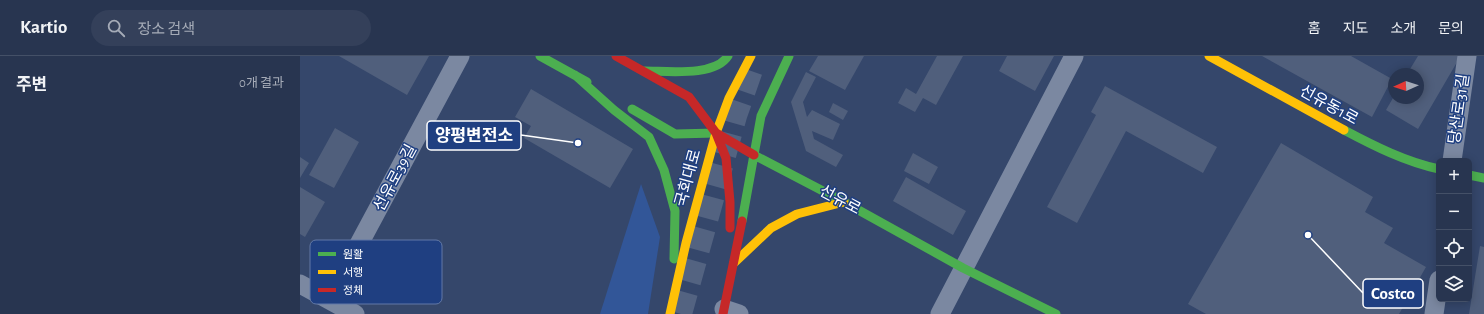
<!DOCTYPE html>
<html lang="ko">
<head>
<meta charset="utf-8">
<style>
	body { margin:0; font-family:"Alegreya Sans","Noto Sans KR",sans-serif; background:#34405a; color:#f1f3f6 }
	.controls { position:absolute; right:12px; bottom:12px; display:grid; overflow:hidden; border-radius:6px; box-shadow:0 2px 10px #0003 }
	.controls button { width:36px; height:36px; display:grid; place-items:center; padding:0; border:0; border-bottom:1px solid #445067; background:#283550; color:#f1f3f6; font:20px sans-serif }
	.compass { position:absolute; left:1088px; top:12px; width:36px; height:36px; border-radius:50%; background:#283550; box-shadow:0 2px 10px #0003; rotate:267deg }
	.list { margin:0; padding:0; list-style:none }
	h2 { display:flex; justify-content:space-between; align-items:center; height:52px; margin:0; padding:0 16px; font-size:17px }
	h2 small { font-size:13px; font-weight:400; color:#a5abb7 }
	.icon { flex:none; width:22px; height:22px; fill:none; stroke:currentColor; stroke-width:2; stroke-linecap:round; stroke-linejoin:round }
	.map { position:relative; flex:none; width:1184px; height:258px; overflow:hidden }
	header { display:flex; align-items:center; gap:24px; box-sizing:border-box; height:56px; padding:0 20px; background:#283550; border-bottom:1px solid #445067 }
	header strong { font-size:19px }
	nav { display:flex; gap:22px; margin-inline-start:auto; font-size:14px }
	.search { width:280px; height:36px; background:#34405a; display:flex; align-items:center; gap:10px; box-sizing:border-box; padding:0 14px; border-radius:22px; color:#a5abb7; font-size:15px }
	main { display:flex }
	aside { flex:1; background:#283550 }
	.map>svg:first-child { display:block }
	.green { fill:#325698 }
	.building { fill:#505f7c }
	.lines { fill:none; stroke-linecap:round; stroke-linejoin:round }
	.highway-tunnel { stroke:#536381; stroke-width:22; stroke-dasharray:22 11; stroke-linecap:butt }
	.street { stroke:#7b88a1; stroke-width:19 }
	.fast { stroke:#4caf50; stroke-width:9 }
	.slow { stroke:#ffc107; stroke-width:9 }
	.jam { stroke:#c62828; stroke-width:9 }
	.labels { text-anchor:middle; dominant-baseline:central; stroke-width:3; stroke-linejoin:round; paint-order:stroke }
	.street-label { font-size:16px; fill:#fff; stroke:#1f3f81 }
	.key { fill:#1f3f81; stroke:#6279a7; stroke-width:1 }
	.key-label { font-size:11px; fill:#fff }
	.leader { fill:none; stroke:#fff; stroke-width:1.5 }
	.callout-dot { fill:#fff; stroke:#1f3f81; stroke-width:1.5 }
	.callout { fill:#1f3f81; stroke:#fff; stroke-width:1.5 }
	.callout-label { font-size:17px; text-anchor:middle; font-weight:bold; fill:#fff }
</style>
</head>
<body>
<header>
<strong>Kartio</strong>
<div class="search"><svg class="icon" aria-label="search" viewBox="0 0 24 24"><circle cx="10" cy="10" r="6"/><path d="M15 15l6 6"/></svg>장소 검색</div>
<nav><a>홈</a><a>지도</a><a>소개</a><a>문의</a></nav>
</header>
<main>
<aside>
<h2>주변<small>0개 결과</small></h2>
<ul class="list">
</ul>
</aside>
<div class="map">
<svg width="1184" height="258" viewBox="0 0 1184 258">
	<rect width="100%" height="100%" fill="#35476b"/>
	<path class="green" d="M341 128 360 181 348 258H300Z"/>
	<path class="building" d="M39 0H129L107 39Z
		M518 0H564L545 34 509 15Z
		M637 0H663L636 49 623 42 615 56 598 47 606 32 616 38Z
		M707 0H754L735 35 699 15Z
		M962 0H1051L1092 23 1072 61Z
		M1118 0H1157L1160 1 1118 73 1086 54 1093 42H1118V18H1107Z
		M506 16 516 21 503 46 507 61 512 54 540 68 533 84 512 75 514 83 543 99 536 111 506 95 498 69 491 46Z
		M805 30 917 91 903 117 826 75 777 167 747 151 796 59 791 56Z
		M231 33 333 93 310 132 224 82 231 70 215 61Z
		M533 47 548 55 543 64 529 56Z
		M35 72 59 86 34 132 9 119Z
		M981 87 1073 141 1065 156 1093 172 1084 187 1126 211 1099 258H906L888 248Z
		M613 97 638 111 629 128 604 115Z
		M0 101 9 107 0 122Z
		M606 121 666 155 653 179 593 145Z
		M0 131 25 146 5 181 0 178Z
		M1180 190 1184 191V258H1169Z"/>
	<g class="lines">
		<path class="highway-tunnel" d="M381 258 436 60 453 11"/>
		<path class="street" d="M1152 105 1167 0
			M0 228 55 258
			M29 244 160 0
			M424 253 439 258
			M640 258 774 0
			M1134 258 1139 224"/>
		<path class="fast" d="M240 0 287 26
			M345 15C367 15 415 21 428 0
			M275 19 314 54 349 81 364 114 375 155 374 203
			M332 53 375 78 416 77
			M1044 74C1074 90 1106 106 1139 113
			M454 99 544 146 663 212 756 258
			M1169 119 1184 122
			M442 165 461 60 489 0"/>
		<path class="slow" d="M909 0 1044 74
			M434 207 471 172 497 158 544 146
			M370 258 386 187 416 77 429 42 451 0"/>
		<path class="jam" d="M316 0 389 41 416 77 454 99
			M416 77 426 102 430 146V172
			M423 258 442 165"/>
	</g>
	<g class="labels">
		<g class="street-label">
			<text transform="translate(1029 49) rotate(29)">선유동1로</text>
			<text transform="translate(1159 53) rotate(-82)">당산로31길</text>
			<text transform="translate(95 122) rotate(-62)">선유로39길</text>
			<text transform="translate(388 122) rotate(-75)">국회대로</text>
			<text transform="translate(540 144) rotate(28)">선유로</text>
		</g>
	</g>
	<rect x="10" y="184" width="132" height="64" rx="6" class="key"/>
	<rect x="18" y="196" width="18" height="4" fill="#4caf50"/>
	<rect x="18" y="214" width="18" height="4" fill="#ffc107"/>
	<rect x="18" y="232" width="18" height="4" fill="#c62828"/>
	<g class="key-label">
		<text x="43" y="202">원활</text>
		<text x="43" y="220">서행</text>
		<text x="43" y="238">정체</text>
	</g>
	<path class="leader" d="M278 87L221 79M1008 179L1063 237"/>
	<g class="callout-dot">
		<circle cx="278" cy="87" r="4"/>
		<circle cx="1008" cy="179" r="4"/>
	</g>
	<g class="callout">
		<rect x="127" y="65" width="94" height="29" rx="4"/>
		<rect x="1063" y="223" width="60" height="29" rx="4"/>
	</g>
	<g class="callout-label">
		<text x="174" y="85">양평변전소</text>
		<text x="1093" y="243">Costco</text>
	</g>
</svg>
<div class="controls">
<button>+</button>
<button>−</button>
<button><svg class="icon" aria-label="locate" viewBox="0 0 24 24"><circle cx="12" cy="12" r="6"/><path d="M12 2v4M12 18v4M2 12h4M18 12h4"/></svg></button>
<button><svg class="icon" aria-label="layers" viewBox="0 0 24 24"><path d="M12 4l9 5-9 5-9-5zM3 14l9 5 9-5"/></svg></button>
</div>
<svg class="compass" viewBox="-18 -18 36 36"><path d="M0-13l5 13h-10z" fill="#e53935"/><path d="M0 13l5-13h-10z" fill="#a5abb7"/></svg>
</div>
</main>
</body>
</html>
